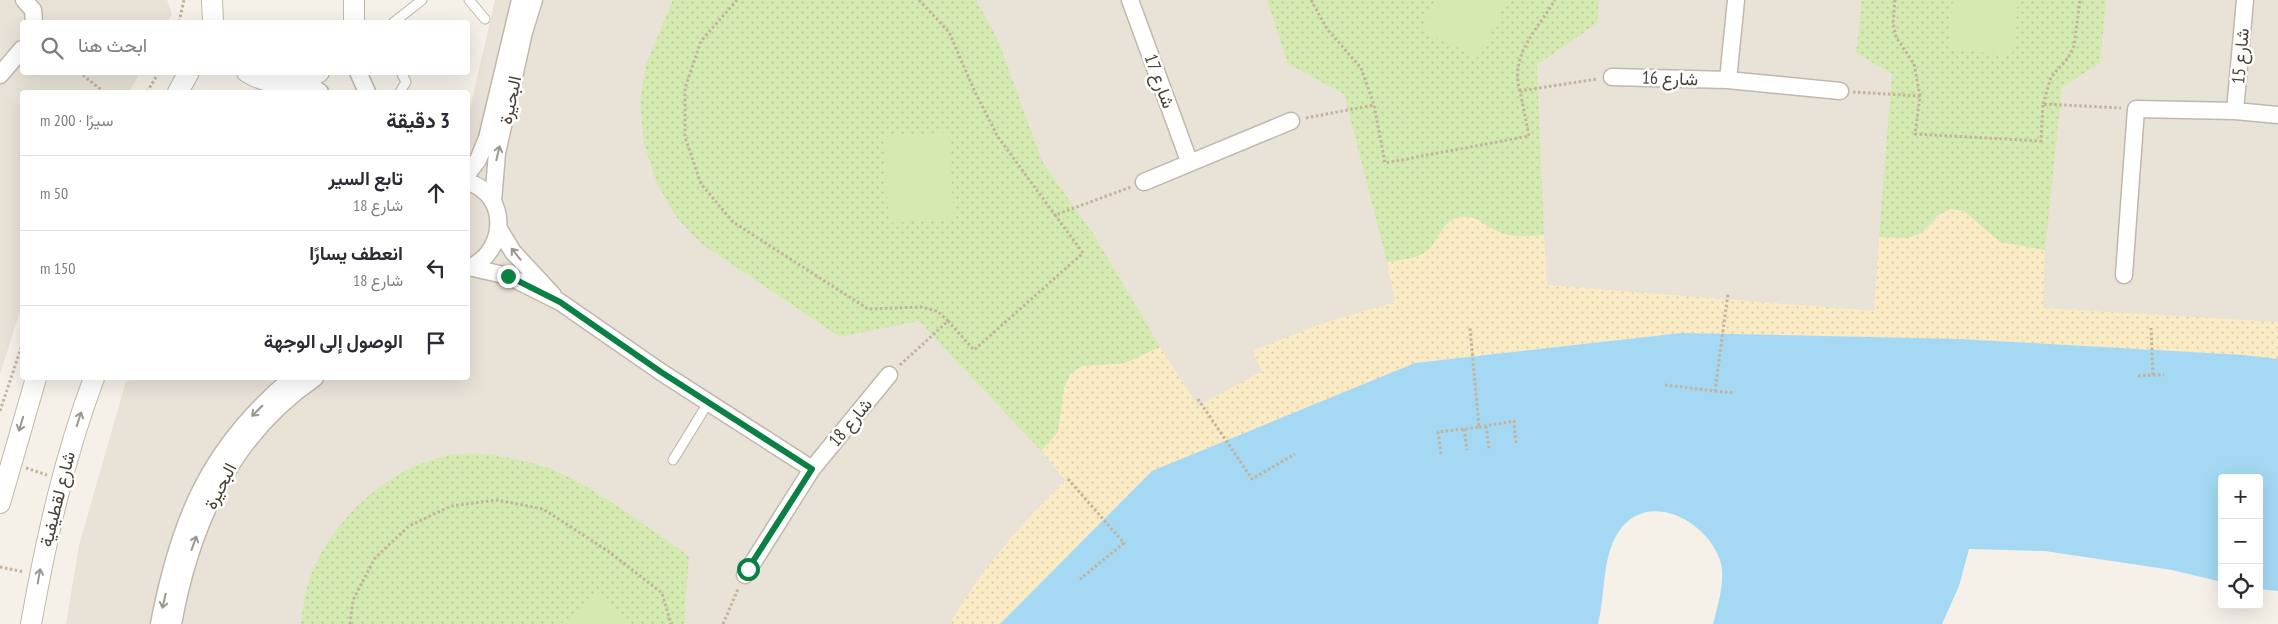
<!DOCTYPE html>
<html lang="ar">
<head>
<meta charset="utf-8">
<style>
	body { margin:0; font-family:"PT Sans Narrow",Vazirmatn,sans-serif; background:#f7f7f7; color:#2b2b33; direction:rtl }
	.controls { position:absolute; right:15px; bottom:15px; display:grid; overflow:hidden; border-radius:5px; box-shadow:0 5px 20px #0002 }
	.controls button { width:45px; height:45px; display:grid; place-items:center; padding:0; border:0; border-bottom:1px solid #e1e1e2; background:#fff; color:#2b2b33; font:25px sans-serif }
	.stop { position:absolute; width:15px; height:15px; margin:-11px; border:4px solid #0b8043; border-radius:50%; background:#fff }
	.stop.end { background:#0b8043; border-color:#fff; box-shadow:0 1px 5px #0008 }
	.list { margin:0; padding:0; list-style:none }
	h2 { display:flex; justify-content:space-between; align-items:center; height:65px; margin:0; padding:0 20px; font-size:21px }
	h2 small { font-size:16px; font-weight:400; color:#7c7c81 }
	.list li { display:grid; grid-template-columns:32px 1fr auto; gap:15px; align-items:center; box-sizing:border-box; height:75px; padding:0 20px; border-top:1px solid #e1e1e2 }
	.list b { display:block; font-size:19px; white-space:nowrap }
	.list p { margin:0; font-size:16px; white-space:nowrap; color:#7c7c81 }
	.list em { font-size:16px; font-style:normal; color:#7c7c81 }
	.icon { flex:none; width:28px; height:28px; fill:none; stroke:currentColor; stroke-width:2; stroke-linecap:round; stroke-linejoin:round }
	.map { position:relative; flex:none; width:2278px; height:624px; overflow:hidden; direction:ltr }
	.search { position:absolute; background:#fff; box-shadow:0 5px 20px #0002; left:20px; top:20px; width:450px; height:55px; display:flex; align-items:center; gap:12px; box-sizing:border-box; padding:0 18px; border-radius:5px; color:#7c7c81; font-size:19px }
	.panel { position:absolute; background:#fff; box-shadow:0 5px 20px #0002; left:20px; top:90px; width:450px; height:290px; border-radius:5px; direction:rtl }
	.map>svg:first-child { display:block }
	.residential { fill:#e9e2d7 }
	.sand { fill:url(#sand-dots) }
	.park { fill:url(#park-dots) }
	.pitch { fill:#d4eab1 }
	.water { fill:#a4d8f3 }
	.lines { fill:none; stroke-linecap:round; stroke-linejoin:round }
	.service-casing { stroke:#c1b8ab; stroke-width:11 }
	.minor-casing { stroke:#c1b8ab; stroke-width:19 }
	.tertiary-casing { stroke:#c1b8ab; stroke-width:22 }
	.path { stroke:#c3b39c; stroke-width:3; stroke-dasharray:2.5 2.5; stroke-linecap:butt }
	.service { stroke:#fff; stroke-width:9 }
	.minor { stroke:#fff; stroke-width:16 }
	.tertiary { stroke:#fff; stroke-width:20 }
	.oneway { stroke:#9b9691 }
	.route { stroke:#0b8043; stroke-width:6 }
	.labels { text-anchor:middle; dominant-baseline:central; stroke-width:5; stroke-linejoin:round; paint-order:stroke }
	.street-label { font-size:18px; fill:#494137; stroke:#fff }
</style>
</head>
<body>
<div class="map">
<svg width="2278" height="624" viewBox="0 0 2278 624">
	<defs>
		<pattern id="sand-dots" width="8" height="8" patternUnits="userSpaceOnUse" patternTransform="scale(1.25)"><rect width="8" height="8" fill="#faebc4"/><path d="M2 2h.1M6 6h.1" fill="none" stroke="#d8cba9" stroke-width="1.8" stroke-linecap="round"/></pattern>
		<pattern id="park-dots" width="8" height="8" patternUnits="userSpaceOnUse" patternTransform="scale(1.25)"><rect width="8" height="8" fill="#d4eab1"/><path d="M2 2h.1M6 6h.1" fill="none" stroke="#b8ca99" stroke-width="1.8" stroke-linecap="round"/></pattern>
	</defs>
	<rect width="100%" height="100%" fill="#f5f1e9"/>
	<path class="residential" d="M0 0H167L172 14 167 22H22V72L140 73 129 92H22V305L0 374Z
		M495 0H2278V359L2243 355 1959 339 1682 333 1415 363 1152 471 1000 624H66L79 545 126 381 164 378H468V117Z"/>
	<path class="sand" d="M1951 209 1964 211 2000 242 2045 250 2043 308 2278 322V359L2243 355 1959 339 1682 333 1415 363 1152 471 1000 624H950C982 567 1020 526 1065 480L1041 451 1058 432 1064 388 1070 374 1082 366 1125 363 1160 347 1198 406 1262 371 1252 351 1320 324 1395 302 1387 262 1423 254 1433 245 1443 227 1454 219 1471 216 1514 236 1544 235 1547 285 1874 311 1879 237C1893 237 1910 241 1923 232 1934 223 1937 215 1951 209Z"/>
	<path class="park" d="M673 0H976L997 38 1043 163 1094 235 1160 347 1125 363 1082 366 1070 374 1064 388 1058 432 1041 451 919 321 840 337 702 244 677 218 657 184 644 144 640 103 646 64Z
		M1267 0H1599L1597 23 1537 65 1544 235C1530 236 1516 238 1502 233 1485 228 1473 209 1454 219 1439 226 1437 245 1424 253 1415 259 1398 260 1387 262L1344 94 1288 64Z
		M1862 0H2106L2100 63 2062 87 2045 250 2000 242 1964 211 1951 209 1938 215 1922 232 1907 238 1879 237 1892 74 1856 53Z
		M487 454C509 458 532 461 553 470 602 491 646 527 689 556L684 624H301C303 603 307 580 317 561 342 511 396 464 452 455 463 453 475 454 487 454Z"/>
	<path class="pitch" d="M1435 0H1507L1479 58 1421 30Z
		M1953 0H2018L2012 55 1948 49Z
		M948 132 954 218 889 223 883 137Z
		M601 592 627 624H561Z"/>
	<path class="water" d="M1682 333 1959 339 2243 355 2278 359V591L2259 589V478H2222V582L2172 570 2045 551 1969 549 1959 586 1942 624H1713C1718 605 1726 579 1720 560 1705 517 1641 487 1615 538 1602 563 1605 597 1598 624H1000L1152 471 1415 363Z"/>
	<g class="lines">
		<g class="service-casing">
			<path id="service" d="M469 0 485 19
				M394 22 422 0
				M400 92 406 82 401 72
				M673 460 708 403"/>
		</g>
		<g class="minor-casing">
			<path id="minor" d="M24 0 33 10 34 22
				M1130 0 1189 161
				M358 72 367 92
				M0 75 22 49
				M1612 77 1728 80 1840 91
				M301 80 320 92
				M1728 80 1736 0
				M2235 111 2245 0
				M468 173 478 160 487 138 520 0
				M468 182C510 195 507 253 468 268
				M1144 182 1291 121
				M493 201 497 153 524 32 534 0
				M499 229 513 252 553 295
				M469 267 508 276 560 302 661 372 812 469
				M2124 275 2136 109 2235 111 2278 115
				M745 575 812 469 889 375
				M159 624C179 520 209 447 292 378
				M173 624C191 525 230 436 315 378"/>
		</g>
		<g class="tertiary-casing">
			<path id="tertiary" d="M212 0 213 22
				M354 22V0
				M247 72C269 86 297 86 319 72
				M178 92 189 72
				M0 503 36 378
				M31 624C46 540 64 458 94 378"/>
		</g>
		<path class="path" d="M737 0 701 41 685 88V137L701 184 733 222 868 309 921 307 937 311 948 321
			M919 0 949 32 974 90 998 137 1055 215
			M1311 0 1327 29 1361 68 1374 105
			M1895 0 1893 23 1896 37 1914 64 1920 96
			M179 22 184 0
			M79 72 104 92
			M1520 91C1509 55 1538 29 1555 0
			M147 92 159 72
			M1853 92 1920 96 1915 134 2041 141 2043 104 2121 108
			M2043 104 2051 77 2068 58 2074 46 2080 0
			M1306 118 1374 105 1385 163 1529 136 1520 91 1597 79
			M900 365 948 321 974 350 1083 253 1055 215 1131 187
			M2153 375H2164
			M2138 376 2153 375 2151 328
			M1665 385 1715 391 1728 293
			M1715 391 1735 393
			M1198 399 1252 479 1295 454
			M0 411 22 345
			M1486 426 1489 449
			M1479 427 1514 421 1516 444
			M1464 429 1467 450
			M1441 454 1438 432 1479 427 1470 328
			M26 468 47 475
			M1068 479 1124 543 1080 579
			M0 567 24 572
			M350 624 353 600 375 558 409 526 451 506 497 500 543 509 608 551 662 593 671 624
			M723 624 738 589"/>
		<use href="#service" class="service"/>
		<use href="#minor" class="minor"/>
		<use href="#tertiary" class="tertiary"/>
	</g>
	<defs><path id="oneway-shaft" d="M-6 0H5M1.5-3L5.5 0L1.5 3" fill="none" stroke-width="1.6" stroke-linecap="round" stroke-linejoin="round" transform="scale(1.25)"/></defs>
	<g class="oneway">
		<use href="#oneway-shaft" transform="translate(498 153) rotate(-77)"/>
		<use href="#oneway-shaft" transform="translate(516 254) rotate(-129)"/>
		<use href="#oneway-shaft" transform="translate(257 411) rotate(135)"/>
		<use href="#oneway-shaft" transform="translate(79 419) rotate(-72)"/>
		<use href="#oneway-shaft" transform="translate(21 424) rotate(107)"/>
		<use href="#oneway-shaft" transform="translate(194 543) rotate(-70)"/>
		<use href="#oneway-shaft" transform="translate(39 576) rotate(-80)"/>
		<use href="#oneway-shaft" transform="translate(164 601) rotate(103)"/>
	</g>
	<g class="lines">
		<path class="route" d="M508 276 560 302 661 372 812 469 748 569"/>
	</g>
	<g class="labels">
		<g class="street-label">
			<text transform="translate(2240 56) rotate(-85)">شارع 15</text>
			<text transform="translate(1670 78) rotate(2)">شارع 16</text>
			<text transform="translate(1160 81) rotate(70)">شارع 17</text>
			<text transform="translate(510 100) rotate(-78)">البحيرة</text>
			<text transform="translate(850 422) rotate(-50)">شارع 18</text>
			<text transform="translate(220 486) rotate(-63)">البحيرة</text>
			<text transform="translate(57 499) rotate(-76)">شارع لقطيفية</text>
		</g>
	</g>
</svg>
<div class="controls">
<button>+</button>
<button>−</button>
<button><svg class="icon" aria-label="locate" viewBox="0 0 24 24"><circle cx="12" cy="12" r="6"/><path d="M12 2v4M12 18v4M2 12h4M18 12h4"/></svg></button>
</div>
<div class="stop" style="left:748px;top:569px"></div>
<div class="stop end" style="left:508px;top:276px"></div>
<div class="search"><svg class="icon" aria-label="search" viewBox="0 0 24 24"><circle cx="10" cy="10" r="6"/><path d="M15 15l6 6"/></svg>ابحث هنا</div>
<section class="panel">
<h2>3 دقيقة<small>سيرًا · 200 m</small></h2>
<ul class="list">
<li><svg class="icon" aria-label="ahead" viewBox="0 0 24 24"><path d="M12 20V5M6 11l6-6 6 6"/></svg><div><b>تابع السير</b><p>شارع 18</p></div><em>50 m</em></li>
<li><svg class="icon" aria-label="left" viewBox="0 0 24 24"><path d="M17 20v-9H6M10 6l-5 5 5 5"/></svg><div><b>انعطف يسارًا</b><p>شارع 18</p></div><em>150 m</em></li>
<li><svg class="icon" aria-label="arrive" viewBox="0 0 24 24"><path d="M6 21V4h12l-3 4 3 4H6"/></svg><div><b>الوصول إلى الوجهة</b></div></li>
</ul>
</section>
</div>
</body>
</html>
